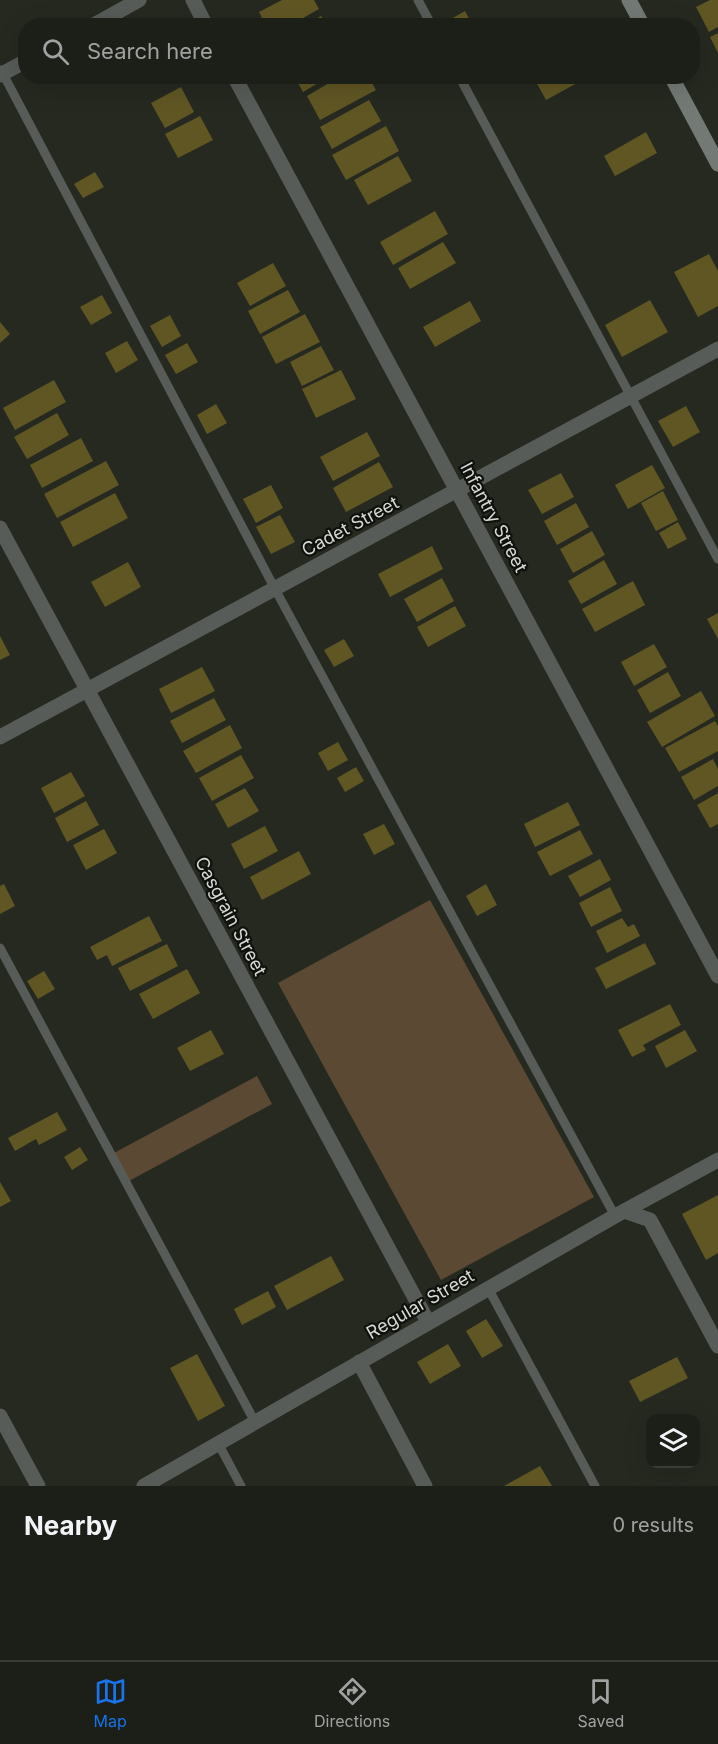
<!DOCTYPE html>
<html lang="en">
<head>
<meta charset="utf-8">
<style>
	body { margin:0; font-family:Inter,sans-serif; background:#292c25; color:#f1f3f6 }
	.controls { position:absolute; right:18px; bottom:18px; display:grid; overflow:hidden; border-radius:12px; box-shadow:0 6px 24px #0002 }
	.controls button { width:54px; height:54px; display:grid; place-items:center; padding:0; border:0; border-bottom:2px solid #3a3d37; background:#1c1f18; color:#f1f3f6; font:30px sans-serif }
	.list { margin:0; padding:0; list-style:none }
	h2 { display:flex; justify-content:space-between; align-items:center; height:78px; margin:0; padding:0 24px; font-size:26px }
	h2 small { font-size:20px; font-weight:400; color:#a0a2a2 }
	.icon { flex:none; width:33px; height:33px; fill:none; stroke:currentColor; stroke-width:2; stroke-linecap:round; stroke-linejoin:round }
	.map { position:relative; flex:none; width:718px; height:1486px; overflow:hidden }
	.search { position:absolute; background:#1c1f18; box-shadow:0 6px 24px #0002; left:18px; right:18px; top:18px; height:66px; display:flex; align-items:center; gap:15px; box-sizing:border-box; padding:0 21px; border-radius:24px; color:#a0a2a2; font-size:22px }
	.sheet { height:174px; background:#1c1f18 }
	nav { display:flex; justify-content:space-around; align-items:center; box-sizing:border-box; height:84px; border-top:2px solid #3a3d37; background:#1c1f18; font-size:16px; color:#a0a2a2 }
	nav a { display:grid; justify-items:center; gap:3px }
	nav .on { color:#1a73e8 }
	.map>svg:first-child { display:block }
	.green { fill:#5c4933 }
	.building { fill:#605624 }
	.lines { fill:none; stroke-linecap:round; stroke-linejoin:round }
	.service { stroke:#585c59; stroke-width:9 }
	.minor { stroke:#585c59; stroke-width:15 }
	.secondary { stroke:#737a75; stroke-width:15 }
	.labels { text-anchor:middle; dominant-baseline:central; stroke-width:4.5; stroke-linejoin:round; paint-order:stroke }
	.street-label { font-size:18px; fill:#d6d9d4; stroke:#0f110d }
</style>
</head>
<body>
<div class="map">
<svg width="718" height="1486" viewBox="0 0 718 1486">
	<rect width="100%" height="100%" fill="#252920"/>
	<path class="green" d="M430 900 594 1197 441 1280 278 983Z
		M257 1076 272 1104 129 1181 114 1153Z"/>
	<path class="building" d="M282 0H314L319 9 289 26H266L259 12Z
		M710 0H718V27L709 32 696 7Z
		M465 11 473 26H446L444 23Z
		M321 16 327 26H304Z
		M584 18 588 26H570Z
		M718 33V53L710 37Z
		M294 76H330L303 92Z
		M341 76H368L376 90 320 120 307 96Z
		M543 76H590L546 100 535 80Z
		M181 87 194 112 165 128 151 103Z
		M369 100 381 121 332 149 320 127Z
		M200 116 213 140 178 158 165 134Z
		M386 126 399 151 346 180 332 155Z
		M646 132 657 153 615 176 604 156Z
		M398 156 412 181 368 205 354 180Z
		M95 172 104 187 83 198 74 184Z
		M435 211 448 234 393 265 380 242Z
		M443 242 456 263 410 289 398 268Z
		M709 254 718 271V306L698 317 674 272Z
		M273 263 286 286 250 306 237 283Z
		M288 290 300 312 260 334 248 311Z
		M102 295 112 313 91 325 80 307Z
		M650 300 668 332 622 357 605 325Z
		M470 301 481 321 435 347 423 327Z
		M305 314 320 342 276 364 262 337Z
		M170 315 181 336 162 347 150 326Z
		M0 322 10 334 0 343Z
		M127 341 138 360 116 373 105 353Z
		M187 343 198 362 176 374 165 355Z
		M321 346 334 370 302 386 290 362Z
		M341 370 356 399 316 418 302 389Z
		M54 380 66 402 15 430 3 408Z
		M216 404 227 423 207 434 197 415Z
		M686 406 700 432 673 447 658 421Z
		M57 413 69 435 27 459 14 437Z
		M367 432 380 456 333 481 320 457Z
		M81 438 93 461 42 488 30 465Z
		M106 461 119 485 57 518 44 494Z
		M379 462 393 487 346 512 333 488Z
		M652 465 665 488 628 509 615 485Z
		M561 473 574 497 542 514 528 490Z
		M271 485 283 508 256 523 243 499Z
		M663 491 678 520 656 531 641 503Z
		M115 493 128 518 73 547 60 522Z
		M576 503 589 527 557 545 544 521Z
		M280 515 295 542 271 554 256 527Z
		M678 522 687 539 668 549 659 533Z
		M592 531 605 555 573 573 560 549Z
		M432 546 443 569 390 597 378 574Z
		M604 560 617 584 581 604 568 581Z
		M128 562 141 587 105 607 91 582Z
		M442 578 454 601 417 622 404 599Z
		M633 581 645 605 595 632 582 609Z
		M455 606 466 626 428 647 417 627Z
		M718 613V639L707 619Z
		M0 636 10 655 0 660Z
		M344 639 354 656 334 667 324 650Z
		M654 644 667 667 634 686 621 662Z
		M202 667 215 691 171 713 159 689Z
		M668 672 681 696 650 713 637 690Z
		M701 691 715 716 662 747 647 722Z
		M214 698 226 720 182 743 170 721Z
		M715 721 718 726V751L679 772 665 748Z
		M230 725 242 748 196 773 183 751Z
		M338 742 348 760 328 771 318 753Z
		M241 755 254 778 212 801 199 778Z
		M713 759 718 769V786L694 800 681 777Z
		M356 767 364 781 345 792 337 778Z
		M71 772 85 796 54 813 41 788Z
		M245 788 259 811 228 828 215 804Z
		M718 793V824L710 828 697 805Z
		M86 801 99 825 67 842 55 818Z
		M568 802 580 825 535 847 524 824Z
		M384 824 395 844 374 855 363 834Z
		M265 826 278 851 244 869 231 844Z
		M104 829 117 853 86 870 73 845Z
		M580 830 593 854 550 876 537 852Z
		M299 851 311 874 262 900 250 877Z
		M600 859 611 880 580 897 568 876Z
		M4 884 15 906 0 914V886Z
		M486 884 497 905 477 916 466 896Z
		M610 887 622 911 591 927 579 903Z
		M149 916 162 941 112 966 107 955 97 960 90 947Z
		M622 918 628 927 634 924 640 936 607 953 596 931Z
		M645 943 656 964 606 989 595 968Z
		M167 944 178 966 130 991 118 968Z
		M187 969 200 993 153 1019 139 994Z
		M44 971 55 989 38 999 27 981Z
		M670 1004 681 1025 643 1045 646 1050 632 1057 618 1030Z
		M211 1030 224 1054 190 1071 177 1048Z
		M685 1030 697 1051 666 1068 655 1046Z
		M57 1112 67 1130 39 1145 36 1139 15 1151 8 1138Z
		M80 1147 88 1160 72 1170 64 1157Z
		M0 1182 11 1201 0 1207Z
		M718 1195V1253L706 1260 682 1214Z
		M331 1256 344 1280 287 1310 274 1286Z
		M268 1291 276 1307 242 1325 234 1309Z
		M486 1319 503 1346 482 1358 466 1331Z
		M448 1344 461 1366 430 1384 417 1362Z
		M197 1354 225 1406 198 1421 170 1368Z
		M677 1357 688 1378 640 1402 629 1381Z
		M540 1466 552 1486H504Z"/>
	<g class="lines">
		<path class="service" d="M418 0 432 26
			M1 70 275 589 615 1216
			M459 76 718 559
			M0 948 255 1422
			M488 1288 595 1486
			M218 1443 241 1486"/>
		<path class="minor" d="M193 0 206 26
			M92 26 139 0
			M0 75 26 61
			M234 76 718 976
			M0 528 428 1322
			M0 737 718 349
			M624 1211 650 1220 718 1346
			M359 1362 425 1486
			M0 1416 38 1486
			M144 1486 615 1216 718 1160"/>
		<path class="secondary" d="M629 0 643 26
			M671 76 718 164"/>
	</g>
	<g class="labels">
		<g class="street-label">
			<text transform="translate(494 517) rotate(62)">Infantry Street</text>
			<text transform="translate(350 526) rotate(-28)">Cadet Street</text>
			<text transform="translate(231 916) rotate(62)">Casgrain Street</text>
			<text transform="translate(420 1304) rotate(-30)">Regular Street</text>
		</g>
	</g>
</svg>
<div class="controls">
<button><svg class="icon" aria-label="layers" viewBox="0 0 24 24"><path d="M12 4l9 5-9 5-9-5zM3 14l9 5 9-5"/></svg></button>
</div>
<div class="search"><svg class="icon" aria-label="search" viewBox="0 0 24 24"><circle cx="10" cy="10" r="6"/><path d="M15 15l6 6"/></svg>Search here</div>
</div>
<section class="sheet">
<h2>Nearby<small>0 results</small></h2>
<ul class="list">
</ul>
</section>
<nav>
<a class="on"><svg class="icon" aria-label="map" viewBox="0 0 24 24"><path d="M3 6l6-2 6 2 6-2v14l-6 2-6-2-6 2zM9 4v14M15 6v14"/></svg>Map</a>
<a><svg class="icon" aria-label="directions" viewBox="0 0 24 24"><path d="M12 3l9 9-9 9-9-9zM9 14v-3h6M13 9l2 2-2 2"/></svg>Directions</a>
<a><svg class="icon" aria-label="saved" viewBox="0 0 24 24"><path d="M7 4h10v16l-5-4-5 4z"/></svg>Saved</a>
</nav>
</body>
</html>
